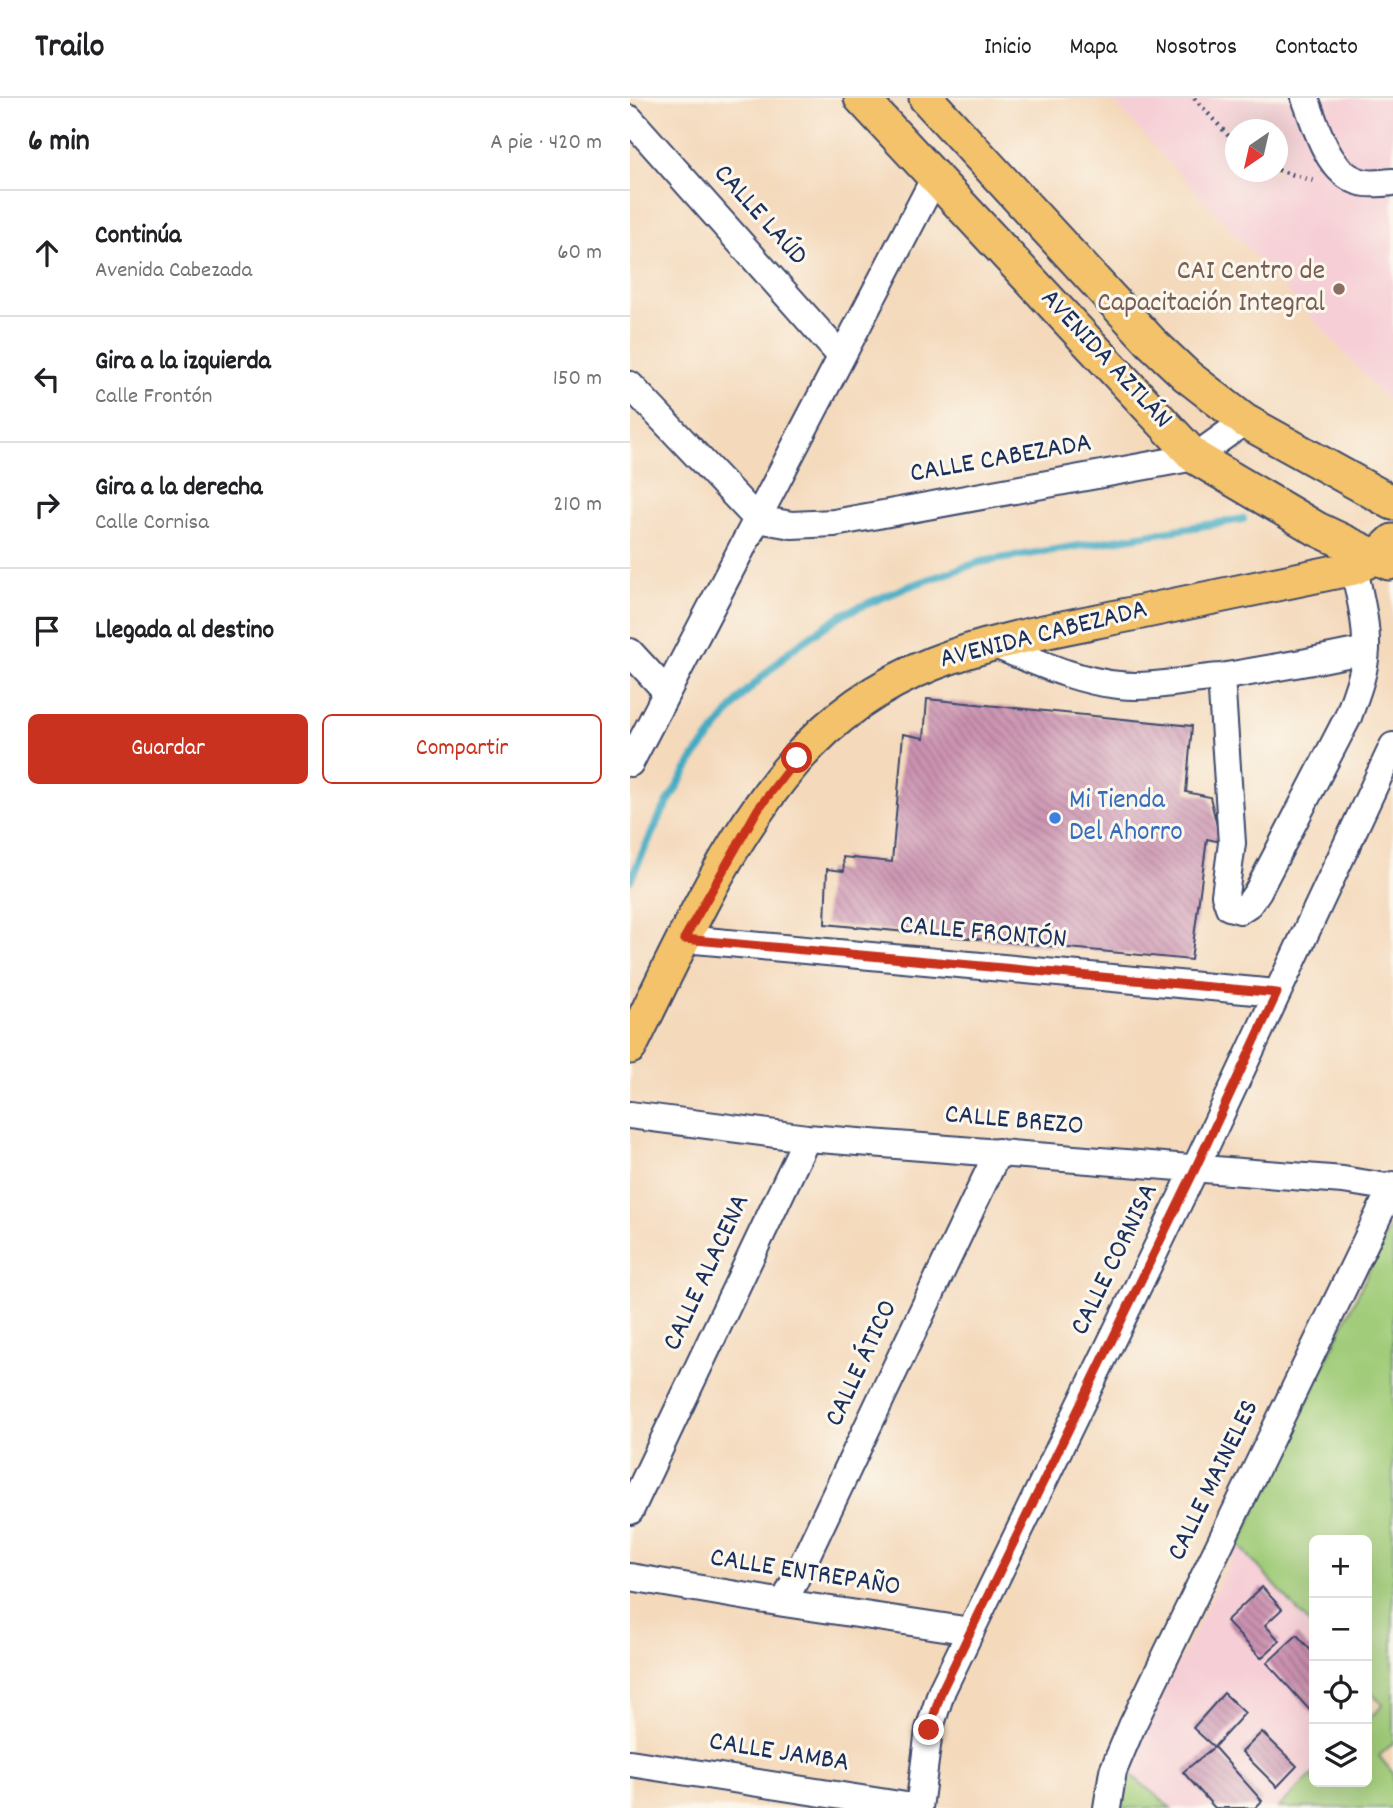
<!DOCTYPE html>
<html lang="es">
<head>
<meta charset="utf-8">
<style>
	body { margin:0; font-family:Dekko,sans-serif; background:#f2f2f2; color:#202124 }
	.controls { position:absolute; right:21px; bottom:21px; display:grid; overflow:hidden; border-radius:10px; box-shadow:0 7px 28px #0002 }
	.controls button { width:63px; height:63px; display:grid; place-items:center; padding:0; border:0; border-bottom:2px solid #e0e0e0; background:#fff; color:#202124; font:35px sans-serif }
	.compass { position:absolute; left:595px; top:21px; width:63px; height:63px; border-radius:50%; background:#fff; box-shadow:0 7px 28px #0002; rotate:214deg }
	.stop { position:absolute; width:21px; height:21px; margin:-16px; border:5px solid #c8321e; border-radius:50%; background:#fff }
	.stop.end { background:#c8321e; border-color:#fff; box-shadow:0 2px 7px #0008 }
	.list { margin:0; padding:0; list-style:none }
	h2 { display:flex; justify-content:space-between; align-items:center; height:91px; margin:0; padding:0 28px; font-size:30px }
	h2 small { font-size:23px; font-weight:400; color:#757577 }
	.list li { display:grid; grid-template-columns:46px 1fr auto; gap:21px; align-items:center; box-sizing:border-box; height:126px; padding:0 28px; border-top:2px solid #e0e0e0 }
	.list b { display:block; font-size:26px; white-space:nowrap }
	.list p { margin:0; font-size:23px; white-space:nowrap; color:#757577 }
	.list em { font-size:23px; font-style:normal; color:#757577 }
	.actions { display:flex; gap:14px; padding:21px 28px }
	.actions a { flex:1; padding:16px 0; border:2px solid #c8321e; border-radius:10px; text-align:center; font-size:24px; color:#c8321e }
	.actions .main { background:#c8321e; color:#fff }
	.icon { flex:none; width:38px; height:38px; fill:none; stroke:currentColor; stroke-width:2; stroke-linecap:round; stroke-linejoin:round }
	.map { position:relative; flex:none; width:763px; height:1710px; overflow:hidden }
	header { display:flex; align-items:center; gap:42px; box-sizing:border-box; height:98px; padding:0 35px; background:#fff; border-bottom:2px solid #e0e0e0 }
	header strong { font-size:33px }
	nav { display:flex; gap:38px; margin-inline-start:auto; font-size:24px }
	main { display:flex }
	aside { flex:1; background:#fff }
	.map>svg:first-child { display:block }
	.built { fill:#f6cfd6; fill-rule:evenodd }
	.green { fill:#a1cc79; stroke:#5e7e6c; stroke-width:2 }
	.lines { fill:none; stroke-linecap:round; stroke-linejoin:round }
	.stream { stroke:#43abc3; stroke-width:8 }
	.building { fill:url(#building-back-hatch) }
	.minor-casing { stroke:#3c486c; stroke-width:30 }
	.major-casing { stroke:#3c486c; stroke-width:37 }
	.path { stroke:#3c486c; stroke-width:4.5; stroke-dasharray:2 5; stroke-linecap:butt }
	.minor { stroke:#fff; stroke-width:26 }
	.major { stroke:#f3c26a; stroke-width:33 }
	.route { stroke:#c8321e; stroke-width:9 }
	.education-dot { fill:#8d6e63; stroke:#fbf7ec; stroke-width:2.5 }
	.shop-dot { fill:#3f7fe0; stroke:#fbf7ec; stroke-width:2.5 }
	.labels { text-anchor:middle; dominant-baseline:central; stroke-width:6; stroke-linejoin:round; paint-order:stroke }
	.street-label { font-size:28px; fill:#1b2f5e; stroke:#fbf7ec }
	.education-label { font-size:28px; fill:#785e54; stroke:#fbf7ec; text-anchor:end }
	.shop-label { font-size:28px; fill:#366cbe; stroke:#fbf7ec; text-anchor:start }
</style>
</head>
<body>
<header>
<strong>Trailo</strong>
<nav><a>Inicio</a><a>Mapa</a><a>Nosotros</a><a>Contacto</a></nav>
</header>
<main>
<aside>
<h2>6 min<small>A pie · 420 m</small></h2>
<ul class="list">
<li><svg class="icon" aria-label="ahead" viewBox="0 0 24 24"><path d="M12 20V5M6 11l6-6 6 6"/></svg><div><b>Continúa</b><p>Avenida Cabezada</p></div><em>60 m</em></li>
<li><svg class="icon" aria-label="left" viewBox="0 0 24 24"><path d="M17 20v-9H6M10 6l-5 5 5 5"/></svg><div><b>Gira a la izquierda</b><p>Calle Frontón</p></div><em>150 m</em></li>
<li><svg class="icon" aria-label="right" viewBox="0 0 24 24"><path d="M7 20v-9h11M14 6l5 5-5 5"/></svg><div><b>Gira a la derecha</b><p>Calle Cornisa</p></div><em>210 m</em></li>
<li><svg class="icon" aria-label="arrive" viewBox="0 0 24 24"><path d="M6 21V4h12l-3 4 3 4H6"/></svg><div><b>Llegada al destino</b></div></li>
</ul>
<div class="actions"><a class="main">Guardar</a><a>Compartir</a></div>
</aside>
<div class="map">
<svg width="763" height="1710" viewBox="0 0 763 1710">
	<defs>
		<pattern id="building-back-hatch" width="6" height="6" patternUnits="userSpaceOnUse" patternTransform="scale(1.75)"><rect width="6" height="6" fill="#cc92b0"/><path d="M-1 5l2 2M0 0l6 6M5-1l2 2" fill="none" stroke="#a57892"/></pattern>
	</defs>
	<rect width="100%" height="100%" fill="#fbf7ec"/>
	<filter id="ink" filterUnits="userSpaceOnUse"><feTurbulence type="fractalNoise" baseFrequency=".0143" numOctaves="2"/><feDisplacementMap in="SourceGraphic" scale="14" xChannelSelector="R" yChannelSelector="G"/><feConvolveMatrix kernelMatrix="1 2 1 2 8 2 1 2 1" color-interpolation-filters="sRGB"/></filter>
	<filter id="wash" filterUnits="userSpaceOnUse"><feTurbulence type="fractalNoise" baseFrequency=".00686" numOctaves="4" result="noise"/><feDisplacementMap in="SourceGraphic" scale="28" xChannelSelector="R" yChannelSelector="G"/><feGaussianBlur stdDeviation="1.57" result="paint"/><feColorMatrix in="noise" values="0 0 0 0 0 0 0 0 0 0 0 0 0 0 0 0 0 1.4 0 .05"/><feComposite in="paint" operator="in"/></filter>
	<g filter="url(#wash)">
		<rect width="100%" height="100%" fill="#f4d9bb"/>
		<path class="built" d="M480 0H763V308ZM606 32H648V74H606Z
			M609 1447 684 1531V1675L648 1710H541L494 1671Z"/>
		<path class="green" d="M763 1122V1645L749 1658 763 1675V1710H648L684 1675V1684H737V1623L753 1607 737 1589V1442H684V1531L609 1447Z
			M494 1671 541 1710H492Z"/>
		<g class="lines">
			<path class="stream" d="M0 782 31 716 65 658 113 597 161 552 211 517 277 489 350 464 613 421"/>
		</g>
		<g id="blocks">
			<path class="building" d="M297 601 562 628 556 694 580 699 591 744 577 741 561 862 195 826 197 771 214 773 213 759 262 764 273 636 294 640Z
				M632 1489 652 1511 635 1527 650 1543 631 1560 596 1523Z
				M667 1537 684 1556V1617L637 1565Z
				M594 1595 615 1615 584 1649 563 1630Z
				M632 1634 667 1668 647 1689 612 1654Z
				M584 1649 632 1703 625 1710H585L553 1674Z"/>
		</g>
	</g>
	<g filter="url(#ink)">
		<use href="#blocks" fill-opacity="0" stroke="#3c486c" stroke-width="2"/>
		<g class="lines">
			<g class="minor-casing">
				<path id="minor" d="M675 0C687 29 698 80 736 85 744 86 754 85 763 84
					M0 21 211 258
					M0 287 127 421 162 427 204 425 565 359 615 323
					M362 546C403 562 445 583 489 587 523 591 557 581 591 579L602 745 595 797 599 809 610 812 619 806 628 793 718 619C726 596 735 575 736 551 737 524 729 496 724 470
					M0 554 36 593
					M591 579 677 564 736 552
					M0 665 304 81
					M54 841 647 895
					M0 1017 177 1040 713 1082 763 1090
					M0 1413 177 1040
					M0 1479 154 1505 341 1533
					M154 1505 368 1054
					M0 1665 289 1710 299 1632 312 1592 565 1071 763 648
					M477 1710 483 1673 502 1628 763 1087"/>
			</g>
			<g class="major-casing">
				<path id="major" d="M231 0 565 359 687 431 759 465
					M296 0 521 244 557 278 615 323 763 405
					M0 949C49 851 94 745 166 662 256 557 370 543 497 517 573 501 648 486 724 470L746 459 763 443"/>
			</g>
			<path class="path" d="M564 0 606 46
				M648 72 684 83"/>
			<use href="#minor" class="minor"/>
			<use href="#major" class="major"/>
		</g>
	</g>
	<g class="lines" filter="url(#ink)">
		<path class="route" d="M167 660 128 711 54 841 647 895 565 1071 312 1592 299 1632"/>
	</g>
	<circle class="education-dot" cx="709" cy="191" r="7"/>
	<circle class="shop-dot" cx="425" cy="720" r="7"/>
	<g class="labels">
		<g class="street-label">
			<text transform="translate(129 118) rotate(48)">CALLE LAÚD</text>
			<text transform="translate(475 262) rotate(47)">AVENIDA AZTLÁN</text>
			<text transform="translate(371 362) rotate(-10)">CALLE CABEZADA</text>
			<text transform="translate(414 538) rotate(-14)">AVENIDA CABEZADA</text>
			<text transform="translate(353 836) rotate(5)">CALLE FRONTÓN</text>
			<text transform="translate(384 1024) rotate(5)">CALLE BREZO</text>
			<text transform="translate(486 1162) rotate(-64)">CALLE CORNISA</text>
			<text transform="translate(78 1175) rotate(-65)">CALLE ALACENA</text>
			<text transform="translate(233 1266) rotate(-65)">CALLE ÁTICO</text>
			<text transform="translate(585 1383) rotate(-64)">CALLE MAINELES</text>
			<text transform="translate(175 1476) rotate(9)">CALLE ENTREPAÑO</text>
			<text transform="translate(149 1656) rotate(9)">CALLE JAMBA</text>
		</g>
		<g class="education-label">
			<text x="695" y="175">CAI Centro de<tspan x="695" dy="32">Capacitación Integral</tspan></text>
		</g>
		<g class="shop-label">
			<text x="439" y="704">Mi Tienda<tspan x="439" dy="32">Del Ahorro</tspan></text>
		</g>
	</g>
</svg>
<div class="controls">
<button>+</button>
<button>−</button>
<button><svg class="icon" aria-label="locate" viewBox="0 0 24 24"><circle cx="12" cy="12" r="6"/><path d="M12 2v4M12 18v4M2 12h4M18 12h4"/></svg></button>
<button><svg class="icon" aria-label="layers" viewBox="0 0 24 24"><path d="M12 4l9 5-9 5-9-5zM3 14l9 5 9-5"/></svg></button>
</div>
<svg class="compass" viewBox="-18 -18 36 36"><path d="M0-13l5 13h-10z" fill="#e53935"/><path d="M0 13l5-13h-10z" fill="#757577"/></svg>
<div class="stop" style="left:167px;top:660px"></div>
<div class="stop end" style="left:299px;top:1632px"></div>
</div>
</main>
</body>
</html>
